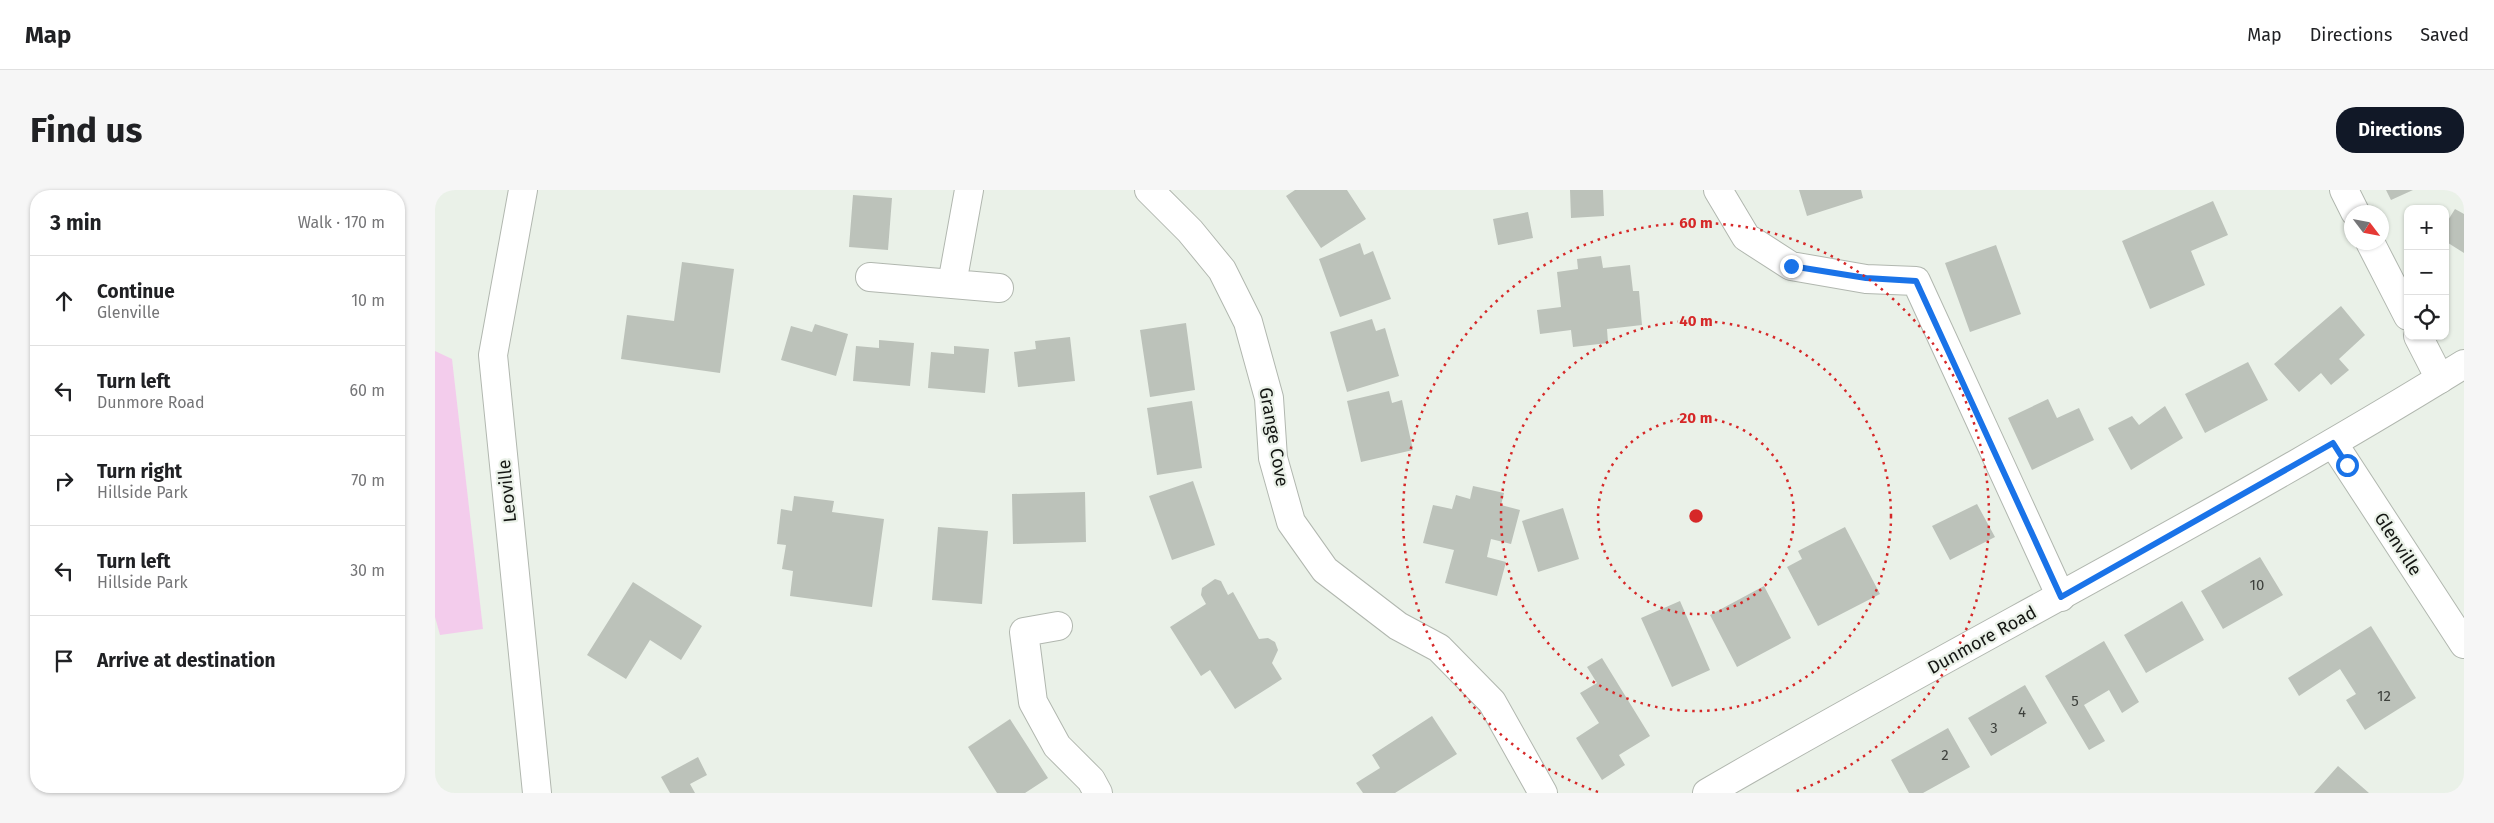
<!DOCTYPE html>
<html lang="en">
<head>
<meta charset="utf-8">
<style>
	body { margin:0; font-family:"Fira Sans",sans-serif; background:#f6f6f6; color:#202124 }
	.controls { position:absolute; right:15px; top:15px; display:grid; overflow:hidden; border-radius:10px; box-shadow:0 1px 4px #0004 }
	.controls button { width:45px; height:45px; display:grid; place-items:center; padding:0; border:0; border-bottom:1px solid #e0e0e0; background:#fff; color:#202124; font:25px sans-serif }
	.compass { position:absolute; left:1909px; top:15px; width:45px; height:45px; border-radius:50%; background:#fff; box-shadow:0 1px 4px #0004; rotate:122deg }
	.stop { position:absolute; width:15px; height:15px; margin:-11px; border:4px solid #1a73e8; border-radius:50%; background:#fff }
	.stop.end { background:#1a73e8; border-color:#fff; box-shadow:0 1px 5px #0008 }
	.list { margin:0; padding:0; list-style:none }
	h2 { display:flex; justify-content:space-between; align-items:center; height:65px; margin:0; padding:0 20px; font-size:21px }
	h2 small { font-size:16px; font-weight:400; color:#757577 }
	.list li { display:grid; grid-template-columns:32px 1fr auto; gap:15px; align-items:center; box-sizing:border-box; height:90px; padding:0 20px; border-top:1px solid #e0e0e0 }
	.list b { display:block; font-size:19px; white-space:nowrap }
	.list p { margin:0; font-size:16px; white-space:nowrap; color:#757577 }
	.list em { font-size:16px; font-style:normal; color:#757577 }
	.icon { flex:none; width:28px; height:28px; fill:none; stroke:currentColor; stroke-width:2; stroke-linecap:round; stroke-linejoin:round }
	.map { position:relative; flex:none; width:2029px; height:603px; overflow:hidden; border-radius:20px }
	header { display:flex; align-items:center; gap:30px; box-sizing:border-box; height:70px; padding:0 25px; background:#fff; border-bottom:1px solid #e0e0e0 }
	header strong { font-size:24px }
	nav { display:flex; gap:28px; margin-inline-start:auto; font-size:18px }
	.intro { display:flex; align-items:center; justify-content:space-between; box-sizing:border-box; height:120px; padding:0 30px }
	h1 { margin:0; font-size:35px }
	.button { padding:12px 22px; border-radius:20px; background:#111827; color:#fff; font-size:18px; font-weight:700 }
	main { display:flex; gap:30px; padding:0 30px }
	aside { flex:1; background:#fff; border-radius:20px; box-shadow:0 1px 4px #0004 }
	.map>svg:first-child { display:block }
	.green { fill:#f3ccec }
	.building { fill:#bcc2ba }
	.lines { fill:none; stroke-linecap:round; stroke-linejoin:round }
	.street-casing { stroke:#b1b7af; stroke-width:30 }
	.secondary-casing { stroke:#b1b7af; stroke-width:30 }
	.street { stroke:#fff; stroke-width:28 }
	.secondary { stroke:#fff; stroke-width:28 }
	.route { stroke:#1a73e8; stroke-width:6 }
	.ring { fill:none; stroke:#d62828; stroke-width:2.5; stroke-dasharray:2.5 5 }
	.labels { text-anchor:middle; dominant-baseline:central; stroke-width:4.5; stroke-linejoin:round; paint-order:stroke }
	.number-label { font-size:15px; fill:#3e413d }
	.street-label { font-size:18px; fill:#141613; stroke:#eaf1e8 }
	.centre { fill:#d62828; stroke:#eaf1e8; stroke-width:2.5 }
	.ring-label { font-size:15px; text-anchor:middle; font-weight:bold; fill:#d62828; stroke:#eaf1e8; stroke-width:4.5; stroke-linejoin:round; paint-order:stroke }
</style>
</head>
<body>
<header>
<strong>Map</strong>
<nav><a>Map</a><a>Directions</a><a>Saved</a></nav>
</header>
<div class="intro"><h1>Find us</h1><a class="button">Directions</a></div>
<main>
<aside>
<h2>3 min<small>Walk · 170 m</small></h2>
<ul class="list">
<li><svg class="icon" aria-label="ahead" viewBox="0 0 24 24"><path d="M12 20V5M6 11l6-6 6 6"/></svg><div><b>Continue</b><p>Glenville</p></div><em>10 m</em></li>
<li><svg class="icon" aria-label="left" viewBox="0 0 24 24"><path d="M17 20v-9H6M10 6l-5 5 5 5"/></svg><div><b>Turn left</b><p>Dunmore Road</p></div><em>60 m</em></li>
<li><svg class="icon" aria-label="right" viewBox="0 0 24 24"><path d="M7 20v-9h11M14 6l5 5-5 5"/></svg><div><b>Turn right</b><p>Hillside Park</p></div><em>70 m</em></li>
<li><svg class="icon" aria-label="left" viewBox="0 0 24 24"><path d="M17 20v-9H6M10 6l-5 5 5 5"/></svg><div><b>Turn left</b><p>Hillside Park</p></div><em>30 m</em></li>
<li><svg class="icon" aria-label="arrive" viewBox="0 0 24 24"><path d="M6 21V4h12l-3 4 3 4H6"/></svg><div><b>Arrive at destination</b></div></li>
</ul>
</aside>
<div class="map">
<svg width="2029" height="603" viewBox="0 0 2029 603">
	<rect width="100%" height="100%" fill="#eaf1e8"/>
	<path class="green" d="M0 161 17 169 48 439 5 445 0 427Z"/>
	<path class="building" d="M860 0H912L931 29 886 58 851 6Z
		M1135 0H1168L1169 26 1136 28Z
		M1364 0H1426L1428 8 1372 26Z
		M1951 0H1978L1956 10Z
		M418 5 457 8 453 60 414 57Z
		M1778 11 1793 45 1756 61 1770 95 1715 119 1687 51Z
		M2020 19 2029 24V63L2010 51V35Z
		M1093 22 1098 48 1063 55 1058 29Z
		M925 53 929 65 938 61 956 109 905 127 884 69Z
		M1561 55 1586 124 1535 142 1510 73Z
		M1166 66 1168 78 1195 75 1198 101H1204L1207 135 1172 139 1173 153 1138 157 1136 140 1105 144 1102 120 1126 117 1122 82 1143 79 1142 69Z
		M247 72 299 79 285 183 186 169 192 125 239 131Z
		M1906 116 1930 145 1904 169 1914 180 1896 195 1886 183 1864 202 1839 174Z
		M937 129 941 141 950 138 964 186 912 202 895 142Z
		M751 133 760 200 715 207 705 140Z
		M380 134 413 144 401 186 346 170 356 136 377 142Z
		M635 147 640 191 583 197 579 162 601 159 600 151Z
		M444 150 479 153 475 196 418 191 421 156 444 158Z
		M519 156 554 159 550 203 493 198 496 162 519 164Z
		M1813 172 1833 210 1770 243 1750 204Z
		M954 201 957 213 967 210 978 260 926 272 912 211Z
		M1613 209 1622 228 1644 218 1659 250 1597 280 1573 228Z
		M757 211 767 278 722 285 712 218Z
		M1730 216 1748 248 1696 280 1673 238 1697 226 1704 235Z
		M758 291 780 355 737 370 714 306Z
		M1038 296 1069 303 1066 315 1085 320 1076 354 1056 349 1052 367 1071 372 1062 406 1010 393 1019 360 988 353 998 315 1017 319 1021 305 1035 309Z
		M650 302 651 352 578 354 577 304Z
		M359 306 399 311 397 322 449 329 437 417 355 406 358 381 347 379 351 355 342 354 346 319 357 321Z
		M1542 314 1560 347 1515 370 1497 336Z
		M1128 318 1144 369 1103 382 1087 331Z
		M503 337 553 341 547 414 497 410Z
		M1410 337 1445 404 1383 436 1352 377 1367 369 1363 361Z
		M1825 367 1848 405 1788 439 1766 401Z
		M780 389 786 391 793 405 798 402 824 449 833 448 840 452 843 460 837 473 847 489 800 519 775 480 766 486 735 437 771 414 766 405 767 398Z
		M198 392 267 436 246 470 215 450 191 489 152 465Z
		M1329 396 1356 448 1302 477 1275 425Z
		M1245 411 1275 480 1237 497 1206 428Z
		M1747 411 1769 450 1711 483 1689 445Z
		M1936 436 1981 508 1930 540 1911 510 1921 504 1905 479 1864 506 1853 488Z
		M1669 451 1704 512 1687 523 1674 500 1649 515 1670 551 1654 560 1610 486Z
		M1167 468 1215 546 1184 565 1190 575 1167 590 1141 548 1164 533 1145 503 1162 493 1152 477Z
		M1590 495 1612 533 1556 566 1533 528Z
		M997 526 1022 564 960 603H928L921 593 945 578 937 565Z
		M575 529 613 588 590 603H562L533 557Z
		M1513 538 1535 577 1488 603H1474L1456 570Z
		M263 567 272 585 255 594 260 603H235L226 587Z
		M1903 576 1934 603H1879Z"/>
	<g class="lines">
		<g class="street-casing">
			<path id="street" d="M88 0 58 165 102 603
				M714 0 755 41 787 80 813 132 834 208 838 268 856 332 890 380 963 436 1004 458 1057 512 1108 603
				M1283 0 1311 47 1356 76 1431 89 1481 91 1626 407
				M1909 0 1920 22
				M1935 52 1973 126
				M435 87 564 98
				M517 94 534 0
				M1983 146 2005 189
				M1898 253 2029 454
				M623 436 589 442 598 512 622 556 656 590 663 603"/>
		</g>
		<g class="secondary-casing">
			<path id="secondary" d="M1272 603C1523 457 1782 327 2029 174"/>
		</g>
		<use href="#street" class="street"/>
		<use href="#secondary" class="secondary"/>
	</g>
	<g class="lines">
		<path class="route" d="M1356 76 1431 88 1481 91 1626 407 1898 253 1912 275"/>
	</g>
	<g class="ring">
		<circle cx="1261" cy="326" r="98"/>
		<circle cx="1261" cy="326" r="195"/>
		<path d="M1163 602A293 293 0 1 1 1359 602"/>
	</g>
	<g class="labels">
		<g class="number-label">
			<text x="1822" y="395">10</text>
			<text x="1949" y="506">12</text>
			<text x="1640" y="511">5</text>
			<text x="1587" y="522">4</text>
			<text x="1559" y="538">3</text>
			<text x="1510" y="565">2</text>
		</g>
		<g class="street-label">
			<text transform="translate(839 247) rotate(80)">Grange Cove</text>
			<text transform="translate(72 301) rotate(-96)">Leoville</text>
			<text transform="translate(1963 354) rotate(57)">Glenville</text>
			<text transform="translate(1547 450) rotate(-29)">Dunmore Road</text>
		</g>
	</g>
	<circle cx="1261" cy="326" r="8" class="centre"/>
	<g class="ring-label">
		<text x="1261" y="38">60 m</text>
		<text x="1261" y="136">40 m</text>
		<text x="1261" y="233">20 m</text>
	</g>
</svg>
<div class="controls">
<button>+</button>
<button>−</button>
<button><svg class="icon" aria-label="locate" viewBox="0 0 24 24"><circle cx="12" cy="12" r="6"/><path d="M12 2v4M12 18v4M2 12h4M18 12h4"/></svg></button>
</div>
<svg class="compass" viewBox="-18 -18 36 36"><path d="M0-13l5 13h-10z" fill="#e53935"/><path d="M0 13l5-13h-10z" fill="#757577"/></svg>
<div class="stop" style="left:1912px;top:275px"></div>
<div class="stop end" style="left:1356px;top:76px"></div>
</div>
</main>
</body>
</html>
